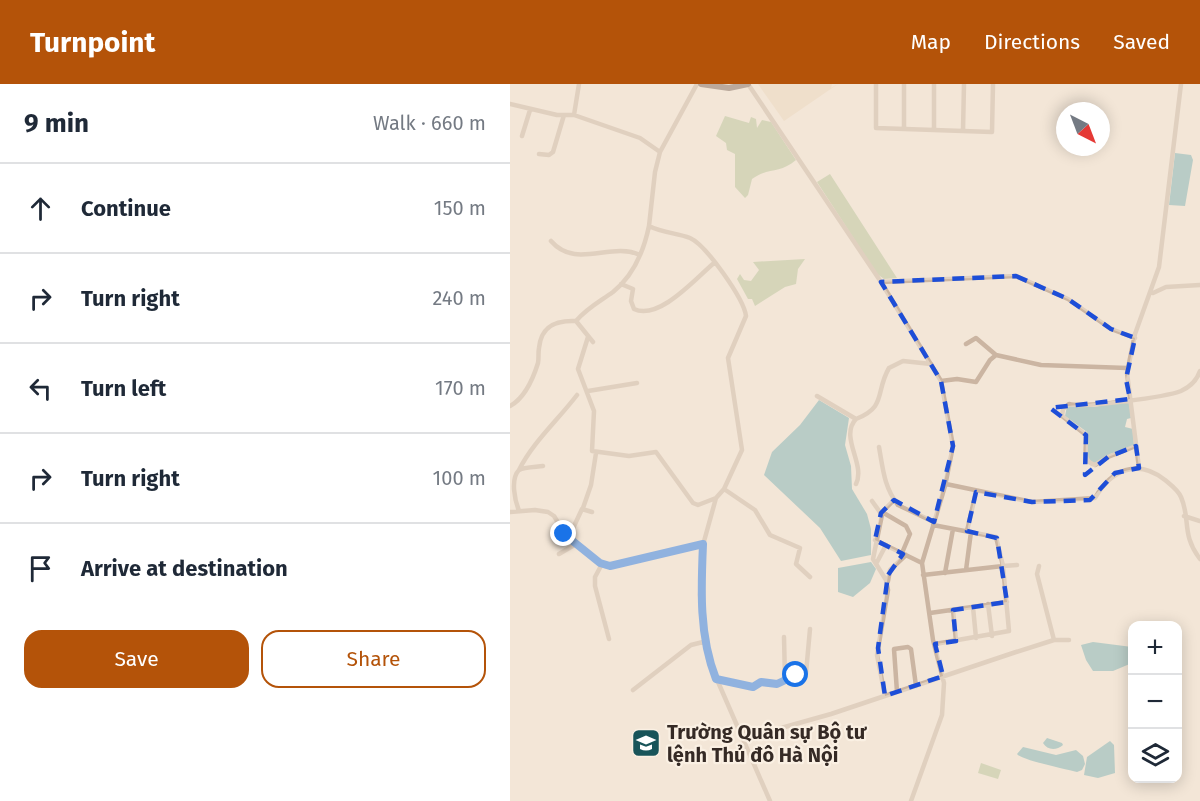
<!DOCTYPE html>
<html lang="en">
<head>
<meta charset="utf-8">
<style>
	body { margin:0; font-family:"Fira Sans",sans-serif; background:#f2f2f3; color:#1f2937 }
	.controls { position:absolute; right:18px; bottom:18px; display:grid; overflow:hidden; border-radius:12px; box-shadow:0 3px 15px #0003 }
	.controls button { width:54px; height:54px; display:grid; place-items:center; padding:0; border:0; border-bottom:2px solid #e0e1e3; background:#fff; color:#1f2937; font:30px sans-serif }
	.compass { position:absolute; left:546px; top:18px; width:54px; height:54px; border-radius:50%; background:#fff; box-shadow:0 3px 15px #0003; rotate:138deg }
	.stop { position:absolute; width:18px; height:18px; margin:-14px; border:4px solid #1a73e8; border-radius:50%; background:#fff }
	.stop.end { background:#1a73e8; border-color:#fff; box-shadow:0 2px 6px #0008 }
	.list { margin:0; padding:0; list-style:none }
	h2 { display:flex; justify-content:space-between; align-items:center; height:78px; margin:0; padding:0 24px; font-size:26px }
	h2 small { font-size:20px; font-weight:400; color:#747a83 }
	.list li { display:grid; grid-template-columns:39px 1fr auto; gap:18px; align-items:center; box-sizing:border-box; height:90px; padding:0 24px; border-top:2px solid #e0e1e3 }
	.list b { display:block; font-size:22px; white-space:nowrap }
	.list em { font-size:20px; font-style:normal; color:#747a83 }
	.actions { display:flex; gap:12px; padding:18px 24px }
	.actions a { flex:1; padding:14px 0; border:2px solid #b45309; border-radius:18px; text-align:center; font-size:21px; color:#b45309 }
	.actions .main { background:#b45309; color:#fff }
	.icon { flex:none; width:33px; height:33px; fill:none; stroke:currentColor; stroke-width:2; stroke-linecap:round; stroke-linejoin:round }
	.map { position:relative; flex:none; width:690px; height:717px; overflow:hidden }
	header { display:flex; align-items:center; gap:36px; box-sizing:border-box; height:84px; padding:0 30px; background:#b45309; color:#fff }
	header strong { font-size:28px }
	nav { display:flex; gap:33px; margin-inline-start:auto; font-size:21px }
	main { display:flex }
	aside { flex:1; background:#fff }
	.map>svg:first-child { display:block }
	.green { fill:#b3c296 }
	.plaza { fill:#ecd7bc }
	.water { fill:#74aeb1 }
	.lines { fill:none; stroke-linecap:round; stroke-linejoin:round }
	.minor { stroke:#cbb5a2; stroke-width:4.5 }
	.major { stroke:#786155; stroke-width:6 }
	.route { stroke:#1a73e8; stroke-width:8 }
	.marked { fill:none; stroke:#1d4ed8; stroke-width:4.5; stroke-dasharray:12 8; stroke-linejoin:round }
	.labels { text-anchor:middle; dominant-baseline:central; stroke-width:4.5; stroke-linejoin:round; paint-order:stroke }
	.poi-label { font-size:20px; font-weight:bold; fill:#352a25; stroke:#faf0e3; text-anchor:start }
</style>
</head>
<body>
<header>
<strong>Turnpoint</strong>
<nav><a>Map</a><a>Directions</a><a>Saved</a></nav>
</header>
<main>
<aside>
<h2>9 min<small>Walk · 660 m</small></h2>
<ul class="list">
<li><svg class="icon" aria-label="ahead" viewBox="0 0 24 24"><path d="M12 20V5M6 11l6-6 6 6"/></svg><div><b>Continue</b></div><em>150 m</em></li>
<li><svg class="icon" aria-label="right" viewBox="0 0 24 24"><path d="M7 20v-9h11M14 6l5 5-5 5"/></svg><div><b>Turn right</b></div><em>240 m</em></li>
<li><svg class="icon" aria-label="left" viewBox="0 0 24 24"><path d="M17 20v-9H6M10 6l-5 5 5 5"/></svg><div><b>Turn left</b></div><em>170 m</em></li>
<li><svg class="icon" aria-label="right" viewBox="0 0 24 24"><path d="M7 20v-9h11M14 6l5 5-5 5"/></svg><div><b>Turn right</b></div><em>100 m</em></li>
<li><svg class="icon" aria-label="arrive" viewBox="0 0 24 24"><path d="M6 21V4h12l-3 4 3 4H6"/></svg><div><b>Arrive at destination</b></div></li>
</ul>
<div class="actions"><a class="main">Save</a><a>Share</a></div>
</aside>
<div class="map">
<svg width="690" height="717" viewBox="0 0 690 717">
	<rect width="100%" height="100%" fill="#f3e6d7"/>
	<path class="green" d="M215 32 239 39 241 33 246 35 247 44 252 36 261 38 286 76C270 90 258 83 242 95L238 111 235 114 225 103V70L217 66 216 59 206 52Z
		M320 90 387 194 374 195 367 190 307 98Z
		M295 175 288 185 286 200 275 203 245 222 242 215H238L227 195 230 190 234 196 241 197 249 186 243 178Z
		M471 679 491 686 488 695 468 689Z"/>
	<path class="plaza" d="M248 0H322L321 4 328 0 274 37Z"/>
	<path class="water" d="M665 69 681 71 683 76 675 122 659 121Z
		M309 316 339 334 335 361 341 382 342 405 357 430 361 445V471L331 477 310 444 254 391 262 368 290 341Z
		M619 317 621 334 617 335 615 343 623 345 624 362 600 370 587 380 578 376 577 348 555 332 557 322 584 323Z
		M361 478 366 485 360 499 343 513 328 508V484Z
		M583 558 622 563V579L603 587H583L576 576 571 561Z
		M537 654 552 659 553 661C546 667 537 666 533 659Z
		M600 657 604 661 605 689 588 694 574 691 577 673Z
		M513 663 546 671 566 666 573 672 575 680 572 686 567 688C556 685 511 676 507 670Z"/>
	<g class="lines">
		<path class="minor" d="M69 0 64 31 130 54 150 68
			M187 0 150 68 145 88 139 142C153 149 167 149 180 154 196 161 234 215 236 232L218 274 232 366 214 405 206 414 193 461 190 511 198 575 260 717
			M238 0 371 198 431 297 443 362 435 402 412 479 423 556 434 599 432 631 401 717
			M366 0V44L482 48 483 0
			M0 20 47 31H64
			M394 45V0
			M424 46V0
			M453 47 454 0
			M12 52 20 26
			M29 70 39 71 43 68 54 31
			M41 157C66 186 101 157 130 171
			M371 198 506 192 558 215 601 245 625 254
			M111 200 123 205 121 217 124 225C149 237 186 194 204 179
			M643 209 656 203 690 201
			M66 237 83 258
			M78 253 68 285 84 327 82 367 119 372 146 368 183 419 188 421 206 414
			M456 260 466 254 486 271
			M431 297 447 295 466 298 480 276 486 271 531 281 617 284
			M78 307 127 299
			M307 312 346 335C377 323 365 308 379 284L393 277 421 280
			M0 322C15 314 23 295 28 279 29 274 28 269 29 264 31 242 46 236 66 237 77 224 89 218 103 208 123 192 134 166 139 142
			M346 335C329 353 356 380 346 400
			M626 362 598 373 585 381C571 377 577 364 576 351L552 332 553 325 559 320C574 324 656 313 671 307 680 303 687 296 690 287
			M369 363C373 385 374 403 388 421L424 438
			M629 384 617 289 625 250 649 183 671 0
			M9 386C23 358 48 336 67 311
			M436 400 522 418 585 414C601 386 627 374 655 396 661 401 668 406 671 413 681 436 671 450 690 475
			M214 405 245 426 260 451 290 464 286 480 300 493
			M362 417 372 431 363 475 376 496 378 506 367 571 375 612
			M73 424 81 401 86 369
			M9 427C5 417 0 395 9 386 14 383 26 383 33 382
			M0 428 25 426 38 428 44 432 58 455 95 482 193 461
			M372 428 396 442 400 450 392 469
			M371 429 384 416
			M674 432 690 437
			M423 441 486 453 493 482 507 481
			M457 447 466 408
			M58 455 72 425 82 428
			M365 456 412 479
			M49 470 66 460
			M92 480 85 493V502L99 555
			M366 480 376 461
			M529 482 527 490 544 556
			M456 486 461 448
			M435 489 443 445
			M413 491 493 482 499 547 425 560
			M378 497 380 486 396 471
			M478 520 482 552
			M463 523 466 554
			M443 526 446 557
			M420 529 497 518
			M274 553 275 596
			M206 595 243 603 251 598 269 599 296 589 300 545
			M123 606 181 561 197 557
			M387 608 384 565 398 563 401 565 406 602
			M229 647 264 646 321 630 506 568 544 556H559"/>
		<path class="major" d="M191 0 219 4 238 0"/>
	</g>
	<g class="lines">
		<path class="route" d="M54 450 90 479 100 482 193 460C191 505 189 552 206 595L243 603 251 598 267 600 286 591"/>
	</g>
	<path d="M0 0H690V717H0ZM506 192 558 215 601 245 625 254 616 295 620 315 540 324 576 351 575 391 598 373 626 362 629 384 605 389 580 416 522 418 466 408 457 447 487 454 497 518 443 526 446 557 425 560 433 592 375 612 368 564 378 491 393 470 365 456 371 429 384 416 424 438 443 362 431 297 371 198Z" fill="#f3e6d7" fill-opacity=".55" fill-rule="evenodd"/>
	<path class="marked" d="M506 192 558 215 601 245 625 254 616 295 620 315 540 324 576 351 575 391 598 373 626 362 629 384 605 389 580 416 522 418 466 408 457 447 487 454 497 518 443 526 446 557 425 560 433 592 375 612 368 564 378 491 393 470 365 456 371 429 384 416 424 438 443 362 431 297 371 198Z"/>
	<defs>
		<g id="university-square" transform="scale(1.5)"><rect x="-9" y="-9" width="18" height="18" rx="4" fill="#185459" stroke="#faf0e3"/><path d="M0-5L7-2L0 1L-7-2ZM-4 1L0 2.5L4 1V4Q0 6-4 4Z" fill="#fff"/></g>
	</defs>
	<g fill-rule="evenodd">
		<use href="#university-square" x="136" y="659"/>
	</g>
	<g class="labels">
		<g class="poi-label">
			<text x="157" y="648">Trường Quân sự Bộ tư<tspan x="157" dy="23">lệnh Thủ đô Hà Nội</tspan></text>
		</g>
	</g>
</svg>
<div class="controls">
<button>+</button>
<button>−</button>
<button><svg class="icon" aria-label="layers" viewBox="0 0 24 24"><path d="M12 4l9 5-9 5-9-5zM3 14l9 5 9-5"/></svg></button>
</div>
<svg class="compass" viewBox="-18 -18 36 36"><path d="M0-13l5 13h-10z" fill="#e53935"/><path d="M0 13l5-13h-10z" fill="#747a83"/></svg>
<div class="stop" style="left:286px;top:591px"></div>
<div class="stop end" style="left:54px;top:450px"></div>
</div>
</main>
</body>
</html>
